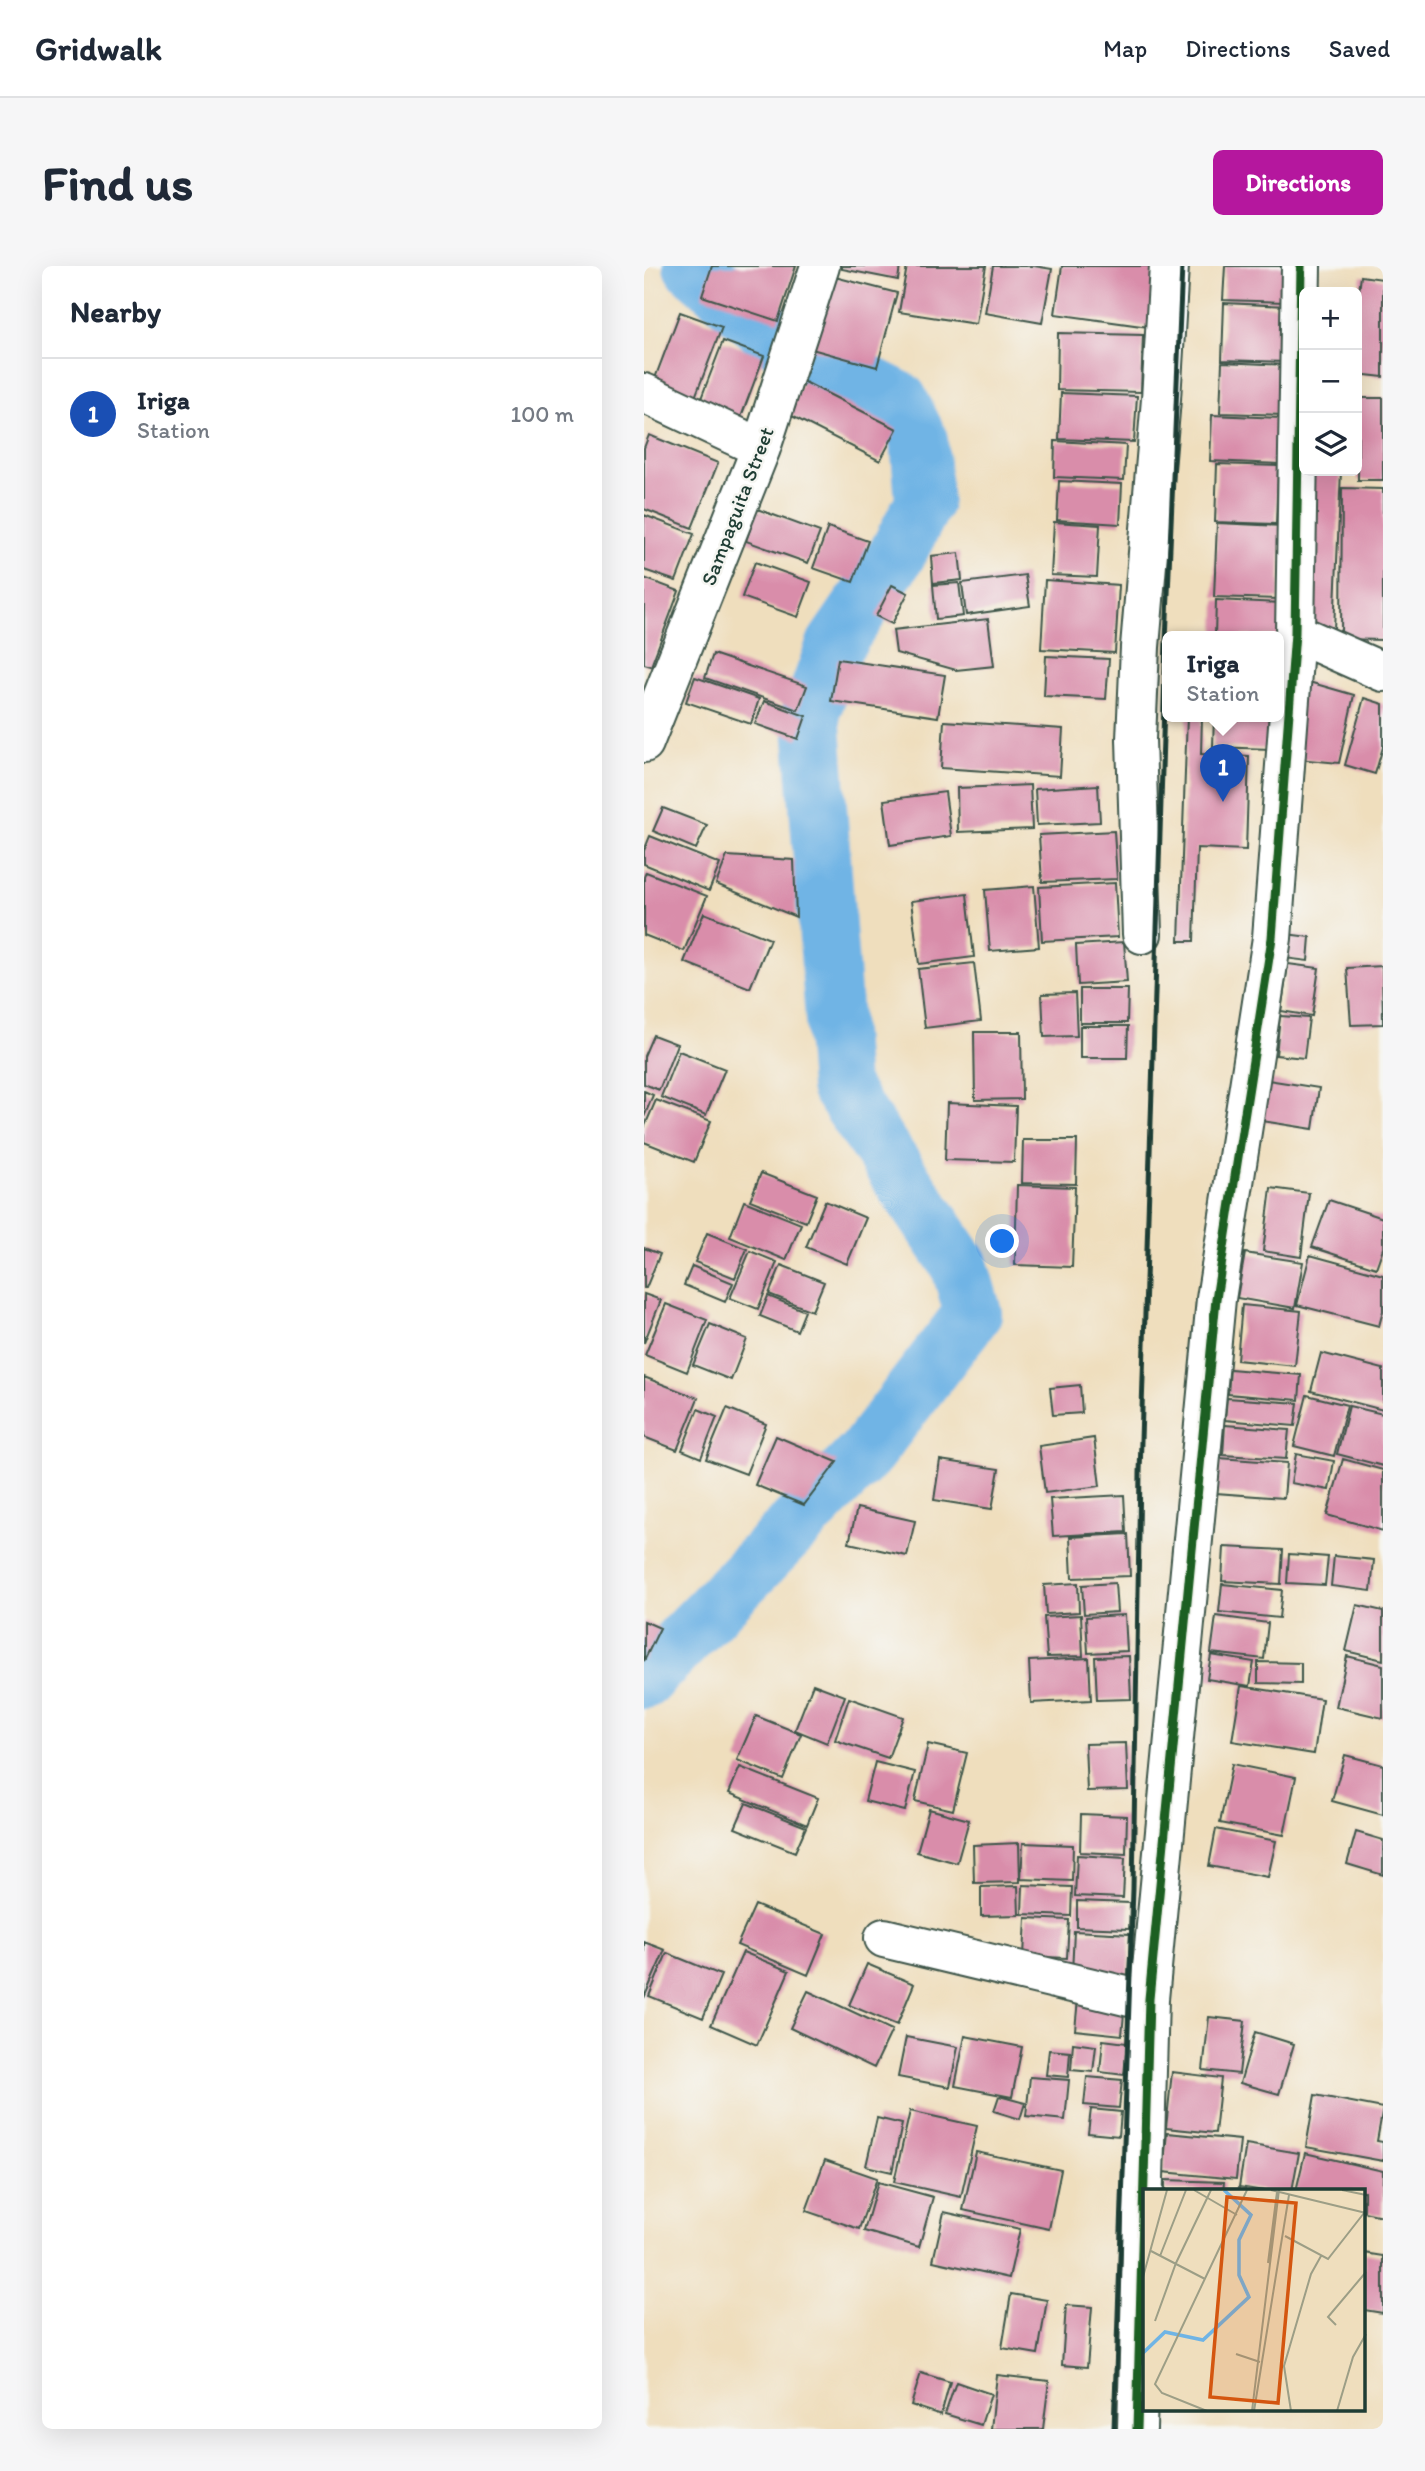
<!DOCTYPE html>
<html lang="en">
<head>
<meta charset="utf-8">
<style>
	body { margin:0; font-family:Itim,sans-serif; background:#f6f6f7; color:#1f2937 }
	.controls { position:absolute; right:21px; top:21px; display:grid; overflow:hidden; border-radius:10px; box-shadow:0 7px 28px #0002 }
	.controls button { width:63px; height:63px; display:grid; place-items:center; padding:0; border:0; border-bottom:2px solid #e0e1e3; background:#fff; color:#1f2937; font:35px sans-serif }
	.you { position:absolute; left:359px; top:976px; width:24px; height:24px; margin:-18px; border:5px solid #fff; border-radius:50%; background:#1a73e8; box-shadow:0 0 0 10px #1a73e833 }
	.badge { display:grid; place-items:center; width:46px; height:46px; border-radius:50%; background:#b5179e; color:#fff; font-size:23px; font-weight:700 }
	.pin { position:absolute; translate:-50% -58px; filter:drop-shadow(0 2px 4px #0008) }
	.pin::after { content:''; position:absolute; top:37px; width:24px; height:21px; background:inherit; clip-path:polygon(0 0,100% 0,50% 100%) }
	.popup { position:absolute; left:518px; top:365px; width:122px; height:91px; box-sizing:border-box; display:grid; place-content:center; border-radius:10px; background:#fff; filter:drop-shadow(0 2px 5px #0005); font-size:23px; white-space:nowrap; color:#747a83 }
	.popup b { font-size:26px; color:#1f2937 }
	.popup::after { content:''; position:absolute; left:50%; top:100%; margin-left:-14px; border:14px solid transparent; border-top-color:#fff }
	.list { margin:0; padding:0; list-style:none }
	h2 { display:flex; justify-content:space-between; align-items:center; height:91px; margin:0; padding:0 28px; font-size:30px }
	h2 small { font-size:23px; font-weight:400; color:#747a83 }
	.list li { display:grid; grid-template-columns:46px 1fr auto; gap:21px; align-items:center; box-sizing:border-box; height:112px; padding:0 28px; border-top:2px solid #e0e1e3 }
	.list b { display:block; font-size:26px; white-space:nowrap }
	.list p { margin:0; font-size:23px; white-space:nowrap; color:#747a83 }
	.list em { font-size:23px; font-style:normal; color:#747a83 }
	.icon { flex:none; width:38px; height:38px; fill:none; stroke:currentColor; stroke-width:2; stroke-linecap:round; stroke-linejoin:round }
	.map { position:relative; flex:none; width:739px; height:2163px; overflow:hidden; border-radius:10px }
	header { display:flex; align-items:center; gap:42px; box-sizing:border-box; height:98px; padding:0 35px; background:#fff; border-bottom:2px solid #e0e1e3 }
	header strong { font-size:33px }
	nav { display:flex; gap:38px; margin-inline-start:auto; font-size:24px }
	.intro { display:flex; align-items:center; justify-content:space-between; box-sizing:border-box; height:168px; padding:0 42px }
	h1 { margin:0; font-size:49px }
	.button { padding:18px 32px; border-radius:10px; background:#b5179e; color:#fff; font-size:24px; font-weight:700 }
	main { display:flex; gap:42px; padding:0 42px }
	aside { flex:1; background:#fff; border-radius:10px; box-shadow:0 7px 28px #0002 }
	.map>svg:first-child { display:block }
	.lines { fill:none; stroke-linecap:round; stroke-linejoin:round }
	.river { stroke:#6fb4e5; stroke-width:58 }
	.building { fill:#d98daa }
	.minor-casing { stroke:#3e5549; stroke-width:42 }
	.minor { stroke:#fff; stroke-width:38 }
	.rail { stroke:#1f3d34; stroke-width:5 }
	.cycleway-casing { stroke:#f6f6f2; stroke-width:13 }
	.cycleway { stroke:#1b5e20; stroke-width:9 }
	.labels { text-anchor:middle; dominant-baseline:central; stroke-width:5; stroke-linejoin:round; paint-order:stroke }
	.street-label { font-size:21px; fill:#1f3d34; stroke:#f6f6f2 }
	.inset-river { fill:none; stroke:#6fb4e5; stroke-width:3.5 }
	.inset-road { fill:none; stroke:#9c9e86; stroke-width:2 }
	.view { fill:#d45610; fill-opacity:0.15; stroke:#d45610; stroke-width:3.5 }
	.inset-edge { fill:none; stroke:#1f3d34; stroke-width:3.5 }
</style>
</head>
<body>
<header>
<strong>Gridwalk</strong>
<nav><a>Map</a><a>Directions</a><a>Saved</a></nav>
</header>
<div class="intro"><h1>Find us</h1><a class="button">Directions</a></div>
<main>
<aside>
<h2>Nearby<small></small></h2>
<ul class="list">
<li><span class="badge" style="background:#1a4fb4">1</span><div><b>Iriga</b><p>Station</p></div><em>100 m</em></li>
</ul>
</aside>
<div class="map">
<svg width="739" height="2163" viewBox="0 0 739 2163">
	<rect width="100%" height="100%" fill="#f6f6f2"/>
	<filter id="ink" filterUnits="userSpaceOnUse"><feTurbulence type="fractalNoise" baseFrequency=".0143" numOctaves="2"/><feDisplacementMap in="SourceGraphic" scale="14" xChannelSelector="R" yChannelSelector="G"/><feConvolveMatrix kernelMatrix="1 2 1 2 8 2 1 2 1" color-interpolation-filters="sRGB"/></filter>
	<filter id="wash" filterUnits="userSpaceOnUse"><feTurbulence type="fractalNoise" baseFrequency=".00686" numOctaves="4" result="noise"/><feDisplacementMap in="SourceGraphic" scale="28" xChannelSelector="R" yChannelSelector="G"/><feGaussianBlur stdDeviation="1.57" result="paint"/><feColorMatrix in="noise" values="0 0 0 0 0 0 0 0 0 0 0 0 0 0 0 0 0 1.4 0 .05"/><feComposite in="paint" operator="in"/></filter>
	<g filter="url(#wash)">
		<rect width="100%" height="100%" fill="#efdebd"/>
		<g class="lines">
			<path class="river" d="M0 1414 221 1188 329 1047 315 998 195 820 167 447 191 379 252 290 280 236 275 174 255 134 132 72 48 0"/>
		</g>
		<g id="blocks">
			<path class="building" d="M68 0H152L134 55 58 30Z
				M198 0H256L254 14 198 3Z
				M263 0H342L332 58 255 46Z
				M349 0H390L408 3 398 57 341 47Z
				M418 0H514L505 61 411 48Z
				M581 0H642L641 36 579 34Z
				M183 9 253 27 233 101 164 82Z
				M717 10 739 13V111L713 108V41Z
				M580 37 644 40 643 96 578 94Z
				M36 46 78 61 48 139 7 123Z
				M414 67 499 69 497 126 413 124Z
				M79 75 120 90 94 159 53 143Z
				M578 96 643 99 641 149 576 147Z
				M159 115 253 163 236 195 142 147Z
				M417 127 493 130 490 176 415 173Z
				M714 132H739V214H714Z
				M568 149 638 152 636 198 566 195Z
				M5 169 74 197 48 262 0 243V182Z
				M411 175 482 179 480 214 410 211Z
				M573 198 634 200 632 258 571 256Z
				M660 205H697L690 363 653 362Z
				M415 215 478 218 476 258 413 254Z
				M698 222 739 223V374L697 373Z
				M113 243 176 266 164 297 102 275Z
				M0 249 50 268 32 315 0 304Z
				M410 256 456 259 453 311 407 309Z
				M573 257 638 260 635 333 570 331Z
				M184 261 224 275 209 316 169 302Z
				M315 287 318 314 289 317 287 290Z
				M111 296 167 316 154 351 98 331Z
				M381 309 386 340 322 349 318 317Z
				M0 312 35 325 7 400 0 398Z
				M401 314 475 319 471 387 397 383Z
				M315 317 319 350 292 353 289 319Z
				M248 319 264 327 248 358 232 350Z
				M572 334 638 337 636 370H571Z
				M344 353 350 400 312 404 252 387 249 364Z
				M69 388 163 420 154 444 61 412Z
				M402 390 465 393 462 433 400 430Z
				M194 393 301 409 294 451 187 435Z
				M51 411 115 433 107 458 42 436Z
				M651 412 710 429 695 497 643 492Z
				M720 432 739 438V481L731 508 701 499Z
				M120 435 162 450 154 473 111 458Z
				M543 450H558L557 488 605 490 602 584 553 582 550 675H535Z
				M570 450H628L627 483 569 481Z
				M300 455 419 463 416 510 297 502Z
				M386 519 388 563 314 566 313 522Z
				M454 519 456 556 393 559 391 523Z
				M301 526 307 570 246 579 240 534Z
				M19 542 63 559 52 583 9 565Z
				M470 565 473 613 398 616 395 569Z
				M6 570 76 598 65 625 0 598V585Z
				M83 590 150 594 152 651 72 618Z
				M2 606 63 630 40 685 0 669V611Z
				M471 617 474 671 398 675 395 621Z
				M390 620 395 681 346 685 341 624Z
				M323 628 330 691 275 698 267 635Z
				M60 647 126 673 106 722 40 696Z
				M642 668 666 671 664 695 640 692Z
				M480 676 483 716 434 719 432 679Z
				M330 697 337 755 281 762 274 703Z
				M644 698 675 702 668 750 637 745Z
				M738 700 739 758 707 759 703 702Z
				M436 723H484L483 757H436Z
				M431 727 433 770 400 771 398 728Z
				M636 750 665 752 660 792 632 789Z
				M436 760H484L483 792H436Z
				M330 766H377L378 833 331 834Z
				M9 769 33 778 15 824 0 818V790Z
				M35 785 81 803 62 849 17 831Z
				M624 814 675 822 669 863 618 855Z
				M0 825 9 829 0 851Z
				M12 834 67 855 50 896 0 876V862Z
				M303 837 372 840 370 896 301 894Z
				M379 874H433L432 918 378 917Z
				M117 907 173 929 162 956 106 934Z
				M373 919 431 921 428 1001 371 999Z
				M627 922 665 927 657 991 619 985Z
				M685 934 739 952V982L732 1002 668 981Z
				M100 935 157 958 142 994 86 971Z
				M181 935 222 952 203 998 162 981Z
				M63 967 103 983 91 1012 51 996Z
				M0 982 16 988 2 1022H0Z
				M106 985 133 996 114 1043 86 1032Z
				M601 987 659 996 651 1042 593 1032Z
				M666 989 739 1009V1045L735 1060 653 1039Z
				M137 999 180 1016 168 1045 125 1028Z
				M48 1000 89 1017 81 1036 40 1019Z
				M0 1028 17 1034 0 1077Z
				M124 1030 161 1045 153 1065 116 1050Z
				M22 1038 63 1054 43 1106 1 1089Z
				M598 1039 657 1045 651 1100 593 1094Z
				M66 1058 103 1073 87 1114 49 1099Z
				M677 1087 739 1103V1144L667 1125Z
				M586 1103 657 1109 655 1134 584 1128Z
				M0 1111 54 1132 33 1184 0 1171Z
				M436 1119 438 1147 409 1149 406 1122Z
				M663 1129 703 1139 690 1190 650 1180Z
				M583 1132 654 1137 651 1160 581 1154Z
				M705 1140 739 1148V1200L693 1188Z
				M83 1142 122 1158 102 1208 62 1193Z
				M54 1143 73 1151 57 1192 38 1184Z
				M581 1159 645 1164 642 1193 579 1189Z
				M132 1170 193 1196 160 1239 111 1219Z
				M450 1172 456 1220 401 1227 395 1180Z
				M652 1188 690 1195 685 1224 647 1217Z
				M575 1192 643 1197 640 1232 572 1227Z
				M699 1193 739 1204V1265L683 1249Z
				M296 1194 355 1203 348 1243 290 1234Z
				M480 1229 482 1266 409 1270 406 1233Z
				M213 1242 271 1255 263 1290 205 1277Z
				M484 1268 486 1310 428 1312 426 1271Z
				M580 1281 639 1284 637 1318 578 1315Z
				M645 1288 684 1291 681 1319 643 1317Z
				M690 1290 730 1294 727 1325 687 1320Z
				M434 1317 435 1346 402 1348 400 1319Z
				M471 1317 473 1346 440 1348 438 1319Z
				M578 1318 638 1324 635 1352 575 1346Z
				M713 1339 739 1345V1394L702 1385Z
				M437 1349 439 1390 403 1391 400 1351Z
				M481 1349 483 1385 444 1387 442 1351Z
				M572 1350 624 1357 620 1393 567 1387Z
				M0 1355 16 1362 0 1395Z
				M567 1389 610 1396 606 1420 563 1413Z
				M485 1390 487 1433 453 1434 451 1391Z
				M703 1390 739 1399V1452L692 1441Z
				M445 1392 447 1434 387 1437 385 1395Z
				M614 1396 657 1397V1418L614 1417Z
				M169 1418 201 1430 183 1477 151 1464Z
				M597 1420 678 1433 670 1488 588 1475Z
				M205 1432 259 1451 244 1492 191 1474Z
				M112 1450 157 1468 139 1513 93 1494Z
				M482 1477 484 1524 443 1525 441 1478Z
				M284 1478 323 1487 309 1544 271 1535Z
				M701 1489 739 1499V1549L688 1535Z
				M231 1496 271 1506 261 1545 221 1535Z
				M588 1498 652 1511 640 1569 576 1557Z
				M96 1501 174 1532 163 1559 85 1527Z
				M102 1537 162 1561 151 1586 91 1562Z
				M285 1543 325 1554 313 1597 273 1586Z
				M437 1548 483 1550 482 1588 436 1586Z
				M572 1563 632 1575 624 1611 565 1600Z
				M712 1566 739 1574V1609L703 1598Z
				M375 1577 376 1616 330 1617 329 1579Z
				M379 1577 429 1579 428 1615 377 1613Z
				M433 1589 481 1592 479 1632 431 1630Z
				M379 1619 428 1621 427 1650 378 1648Z
				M374 1620 375 1649 337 1650V1621Z
				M433 1635 486 1637 485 1663 433 1661Z
				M111 1639 181 1668 164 1709 93 1679Z
				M382 1652 425 1654 423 1692 380 1690Z
				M430 1665 486 1668 484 1710 428 1707Z
				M0 1676 21 1684 0 1732Z
				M99 1686 145 1705 113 1779 67 1759Z
				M23 1687 77 1709 59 1752 5 1730Z
				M223 1698 270 1718 253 1759 205 1739Z
				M164 1725 248 1764 230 1802 146 1762Z
				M434 1733 481 1737 478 1769 431 1764Z
				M565 1751 601 1755 595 1808 559 1804Z
				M611 1766 650 1778 635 1828 596 1817Z
				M321 1770 378 1781 368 1831 311 1820Z
				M262 1771 314 1781 306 1821 254 1811Z
				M459 1774 483 1777 480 1809 456 1806Z
				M429 1777 452 1780 449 1806 427 1804Z
				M405 1784 426 1786 424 1811 402 1809Z
				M528 1806 577 1812 571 1867 522 1862Z
				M386 1811 425 1814 421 1854 382 1850Z
				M443 1811 478 1814 475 1842 440 1839Z
				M671 1829 739 1842 733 1875 739 1876V1895L662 1881Z
				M355 1830 381 1837 376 1853 350 1845Z
				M447 1843 477 1846 475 1870 444 1867Z
				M266 1845 333 1860 317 1931 250 1916Z
				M233 1852 258 1858 248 1906 222 1900Z
				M523 1867 596 1874 592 1913 519 1906Z
				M602 1878 655 1887 648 1925H620L595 1921Z
				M332 1886 417 1904 405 1963 319 1944Z
				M661 1887 739 1905 738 1950 720 1946V1925H652Z
				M181 1894 233 1912 215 1963 162 1945Z
				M521 1914 580 1916 579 1925H521Z
				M234 1916 289 1931 275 1981 220 1965Z
				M300 1946 376 1963 365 2012 289 1995Z
				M720 1987 739 1990V2047L720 2044Z
				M367 2028 403 2034 394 2088 358 2082Z
				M422 2039 448 2041 443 2101 418 2099Z
				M277 2107 306 2116 297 2149 267 2139Z
				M353 2109 405 2115 399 2163H347Z
				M312 2116 347 2128 337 2159 301 2148Z"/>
		</g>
	</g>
	<g filter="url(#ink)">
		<use href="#blocks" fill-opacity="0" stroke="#3e5549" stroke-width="2"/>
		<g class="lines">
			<g class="minor-casing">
				<path id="minor" d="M0 127 117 182
					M651 367 739 406
					M0 477 117 182 176 0
					M498 668 492 473 496 381 517 133 525 0
					M240 1672 486 1731 505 1733
					M493 2163 505 1733 572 1033 628 672 651 367 657 0"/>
			</g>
			<use href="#minor" class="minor"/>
			<path class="rail" d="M470 2163 489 1623 496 1207 522 375 538 0"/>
			<g class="cycleway-casing">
				<path id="cycleway" d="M493 2163 505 1733 572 1033 628 672 651 367 657 0"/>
			</g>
			<use href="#cycleway" class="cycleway"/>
		</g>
	</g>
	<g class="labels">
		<g class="street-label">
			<text transform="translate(93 240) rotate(-69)">Sampaguita Street</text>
		</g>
	</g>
	<g transform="translate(499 1923)">
		<rect width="222" height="222" fill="#efdebd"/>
		<path class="inset-river" d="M0 164 22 143 60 151 106 108 96 86V51L108 26 81 1"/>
		<path class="inset-road" d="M51 1 94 26M128 1 223 24M199 1 223 6M142 47 185 70 221 24M8 62 62 90M17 67 43 1M125 74 134 3M0 88 24 1M12 132 33 74 68 1M193 136 185 128 223 83M93 165 117 173M64 222 19 204 12 195 104 1M109 222 136 1M111 222 146 6M148 222 141 177 168 85 178 67M194 222 210 168 223 145"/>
		<path class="view" d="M84 8 153 14 135 214 67 208Z"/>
		<rect width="222" height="222" class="inset-edge"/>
	</g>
</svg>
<div class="controls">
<button>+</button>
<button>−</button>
<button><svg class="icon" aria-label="layers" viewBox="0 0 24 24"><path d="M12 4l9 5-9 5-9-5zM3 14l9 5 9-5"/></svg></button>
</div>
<div class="you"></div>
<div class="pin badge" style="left:579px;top:536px;background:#1a4fb4">1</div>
<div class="popup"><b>Iriga</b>Station</div>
</div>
</main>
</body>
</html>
